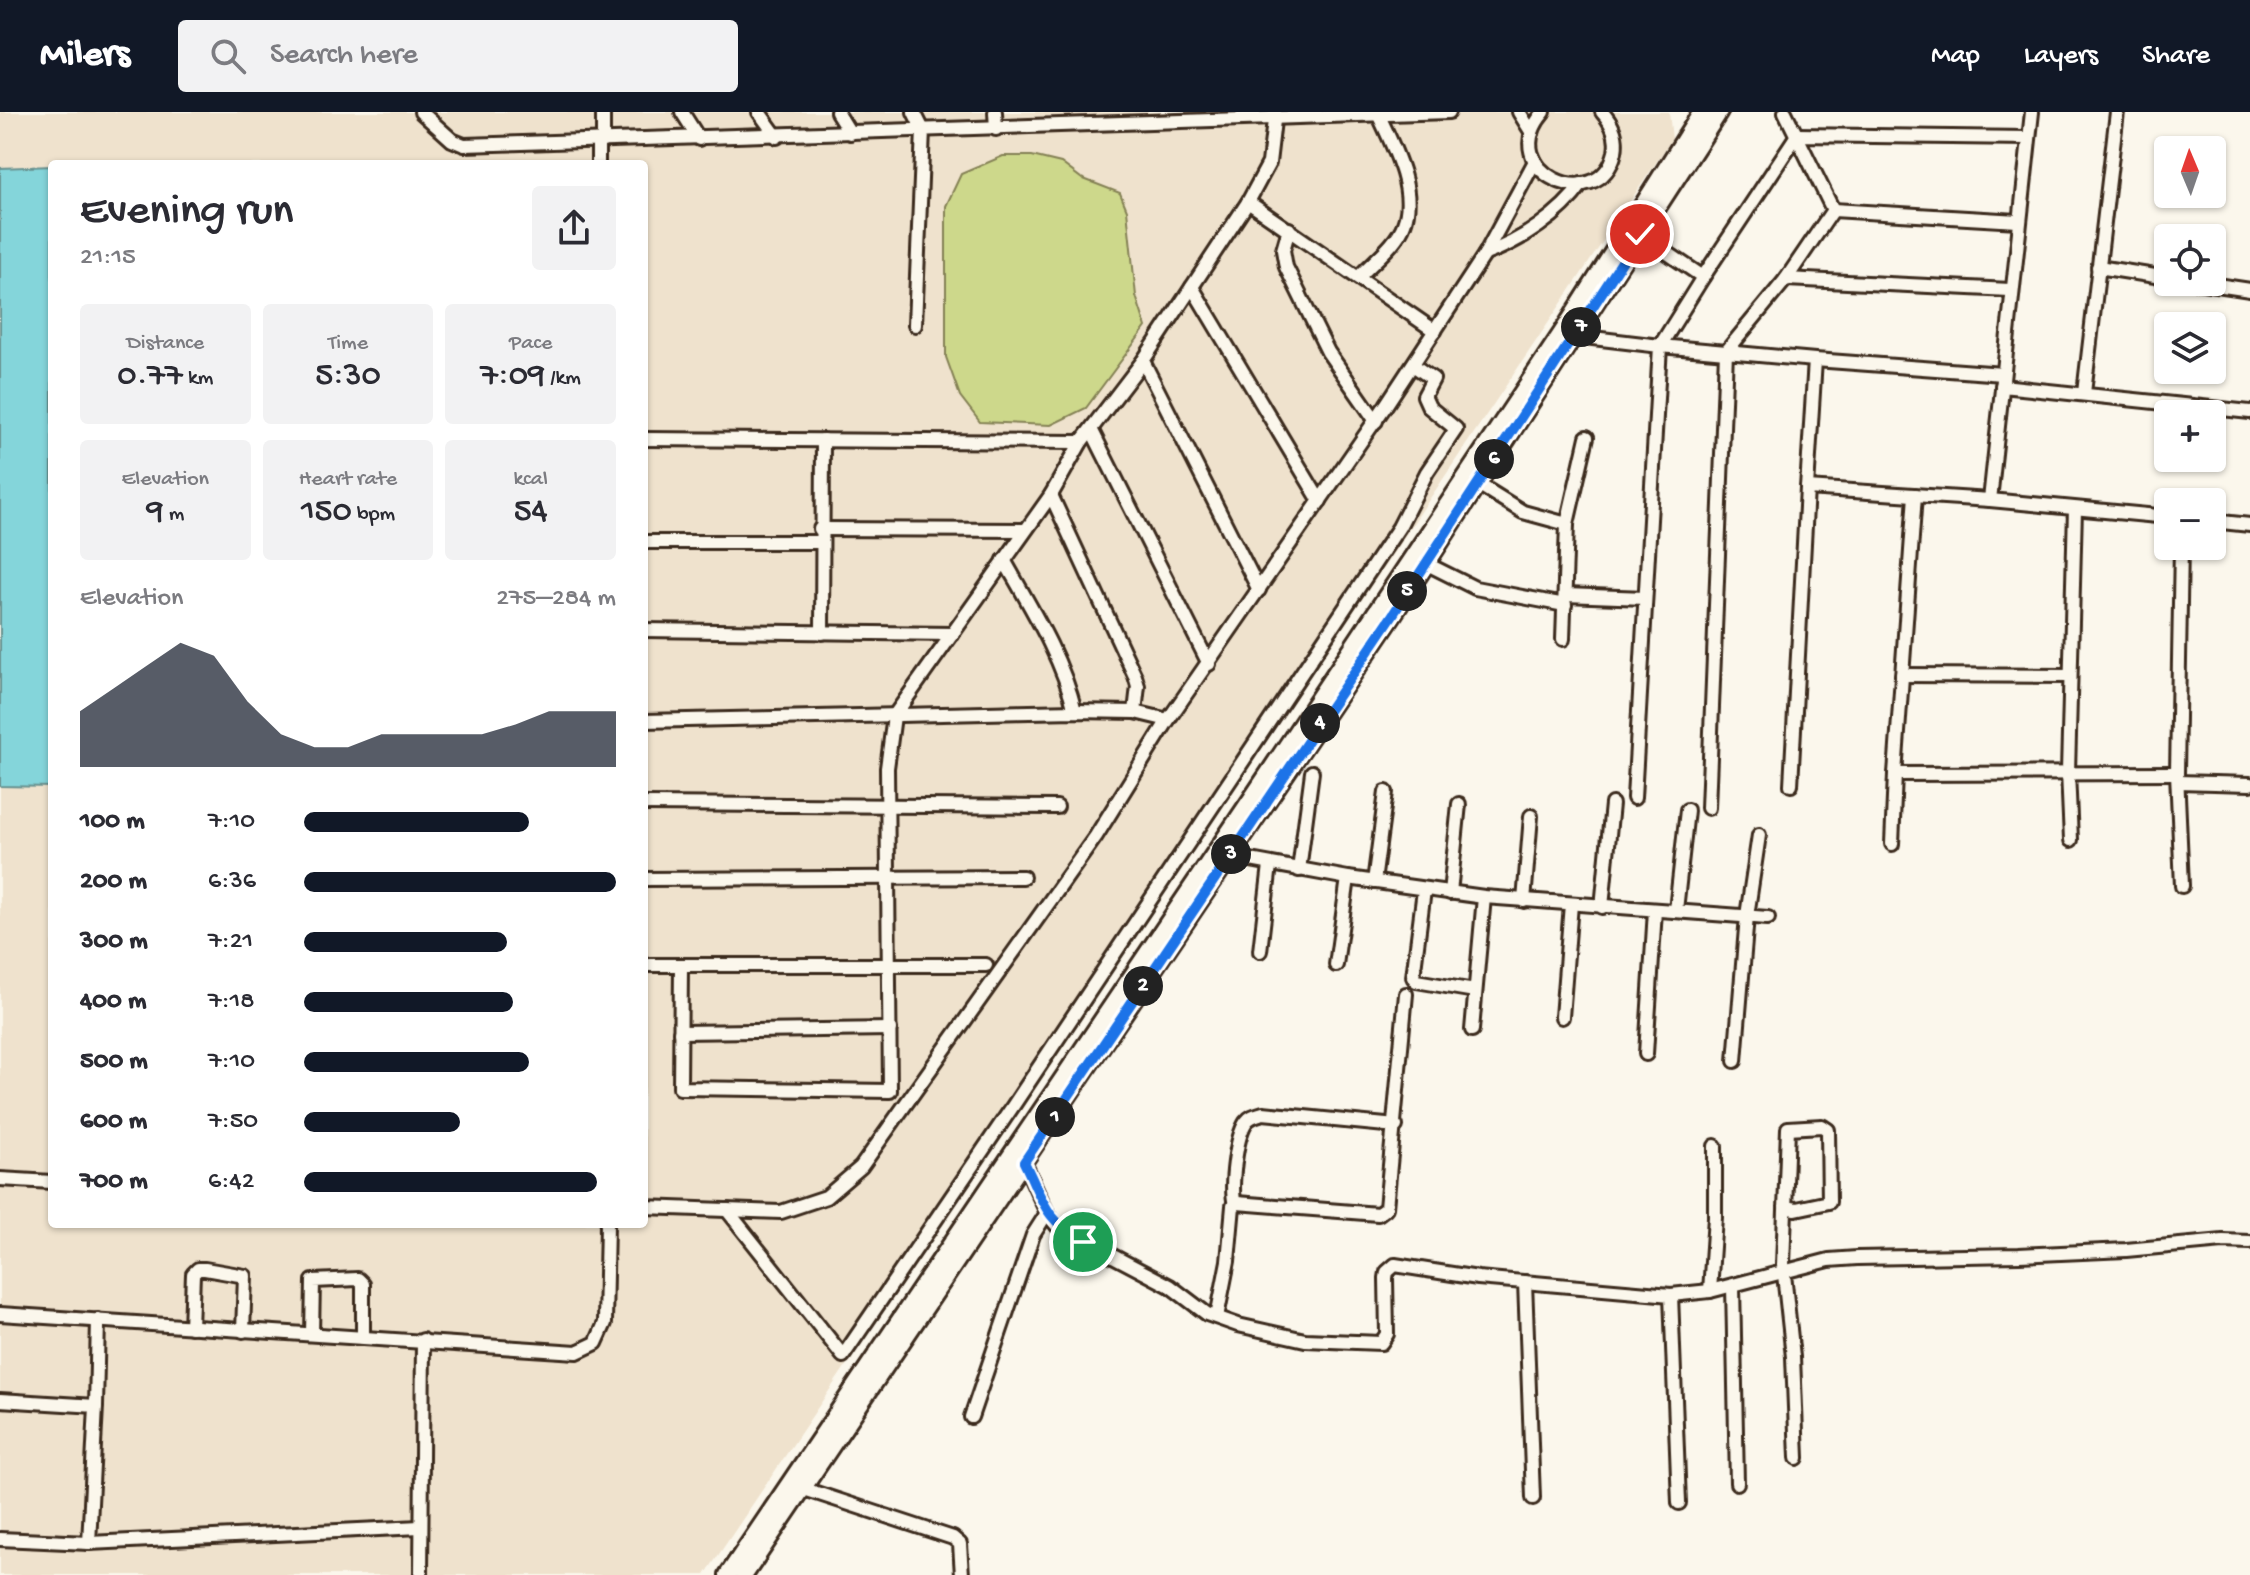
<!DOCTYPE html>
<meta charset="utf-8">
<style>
body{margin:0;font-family:"Gochi Hand",sans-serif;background:#f2f2f3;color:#2b2b33;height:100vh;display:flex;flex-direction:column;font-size:30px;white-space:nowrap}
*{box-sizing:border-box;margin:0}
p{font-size:26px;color:#7c7c81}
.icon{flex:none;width:44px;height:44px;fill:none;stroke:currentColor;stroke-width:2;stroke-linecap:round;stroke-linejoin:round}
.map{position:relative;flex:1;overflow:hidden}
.sheet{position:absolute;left:48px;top:48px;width:600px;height:1068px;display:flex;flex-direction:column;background:#fff;border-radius:8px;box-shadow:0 2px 6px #0004}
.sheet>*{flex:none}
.needle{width:52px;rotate:358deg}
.fabs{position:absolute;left:2154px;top:24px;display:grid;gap:16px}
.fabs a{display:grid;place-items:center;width:72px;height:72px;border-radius:8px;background:#fff;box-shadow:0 2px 6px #0004;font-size:40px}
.pin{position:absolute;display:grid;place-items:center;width:68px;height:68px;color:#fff;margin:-34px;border:4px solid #fff;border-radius:50%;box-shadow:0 2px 8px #0007}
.km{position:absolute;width:40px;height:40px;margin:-20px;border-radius:50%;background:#222;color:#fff;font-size:22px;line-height:40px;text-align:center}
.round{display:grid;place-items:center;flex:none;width:84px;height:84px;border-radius:8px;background:#f2f2f3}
.head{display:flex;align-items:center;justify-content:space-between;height:136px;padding:0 32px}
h1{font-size:44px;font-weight:600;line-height:60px}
.metrics{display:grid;grid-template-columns:repeat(3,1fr);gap:12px;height:136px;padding:8px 32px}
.metrics div{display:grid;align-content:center;border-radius:8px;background:#f2f2f3;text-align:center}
.metrics b{font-size:34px;font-weight:600}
.metrics small{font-size:22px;font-weight:400}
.metrics p{font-size:22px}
.chart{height:224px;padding:16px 32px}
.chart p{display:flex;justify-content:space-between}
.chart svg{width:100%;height:144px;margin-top:8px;fill:#111827;opacity:.7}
ul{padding:0 32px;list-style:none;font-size:26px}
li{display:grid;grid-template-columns:128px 96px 1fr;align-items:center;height:60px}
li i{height:20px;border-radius:10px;background:#111827}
header{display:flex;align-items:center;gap:48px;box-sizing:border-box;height:112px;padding:0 40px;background:#111827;color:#fff}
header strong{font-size:38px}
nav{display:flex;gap:44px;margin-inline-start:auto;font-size:28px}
.search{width:560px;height:72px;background:#f2f2f3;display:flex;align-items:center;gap:20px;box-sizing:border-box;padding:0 28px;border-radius:8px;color:#7c7c81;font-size:30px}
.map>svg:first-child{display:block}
.built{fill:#efe2cd;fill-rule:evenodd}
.green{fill:#cdd88b;stroke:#848154;stroke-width:2}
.water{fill:#84d5da;stroke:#67918f;stroke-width:2}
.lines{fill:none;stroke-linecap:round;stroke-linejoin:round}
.minor-casing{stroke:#3b2a1e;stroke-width:18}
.tertiary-casing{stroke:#3b2a1e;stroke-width:22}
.minor{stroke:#fbf7ec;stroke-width:12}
.tertiary{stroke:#fbf7ec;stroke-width:16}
.route-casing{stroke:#fff;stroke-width:16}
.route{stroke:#1a73e8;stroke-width:10}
</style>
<header>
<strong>Milers</strong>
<div class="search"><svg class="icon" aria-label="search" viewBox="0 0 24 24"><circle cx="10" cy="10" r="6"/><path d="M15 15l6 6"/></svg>Search here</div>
<nav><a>Map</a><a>Layers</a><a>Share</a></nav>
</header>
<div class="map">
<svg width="2250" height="1463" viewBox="0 0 2250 1463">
<rect width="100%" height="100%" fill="#fbf7ec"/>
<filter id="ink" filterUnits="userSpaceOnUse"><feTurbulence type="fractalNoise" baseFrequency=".0125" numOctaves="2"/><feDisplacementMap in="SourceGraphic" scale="16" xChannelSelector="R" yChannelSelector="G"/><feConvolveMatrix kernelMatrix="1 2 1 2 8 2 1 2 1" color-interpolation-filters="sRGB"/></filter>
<g filter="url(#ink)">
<path class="built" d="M0 0H1669L1672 27 705 1463H0ZM52 52H644V1112H52Z"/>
<polygon class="green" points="1003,44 1032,44 1061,51 1081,66 1120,81 1127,98 1136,184 1146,215 1086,296 1051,313 980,310 960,284 946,245 946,94 961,62"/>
<polygon class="water" points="52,54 52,675 0,674 0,56"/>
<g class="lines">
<defs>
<g id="minor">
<polyline points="421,0 452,28 464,33 1449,0"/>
<polyline points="682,0 699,27"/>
<polyline points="759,0 777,25"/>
<polyline points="837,0 850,21"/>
<polyline points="914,0 923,18 915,213"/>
<polyline points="995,0 996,17"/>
<polyline points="1519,0 1532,21"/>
<path d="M1544 0C1493 59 1599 107 1615 40 1618 25 1612 11 1602 0"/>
<polyline points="603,29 603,0"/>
<polyline points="598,52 598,30"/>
<polyline points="1248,90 1435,219"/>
<polyline points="1833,98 2018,109"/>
<polyline points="1289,117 1283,138 1286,155 1328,240 1376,309"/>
<polyline points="1635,119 1703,165 1797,23 2028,26"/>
<path d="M1485 142C1520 130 1561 102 1582 72"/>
<polyline points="2098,155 2168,166"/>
<path d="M1359 165C1372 150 1397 132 1404 112 1417 79 1393 34 1379 4"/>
<polyline points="1703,165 1660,234 1726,240 1786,167 1833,98 1785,0"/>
<polyline points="1786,167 2010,178"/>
<polyline points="2197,170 2250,178"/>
<polyline points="1192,175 1320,389"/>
<polyline points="1576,224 1660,234 1634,686"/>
<polyline points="1815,248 2003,262"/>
<polyline points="1143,249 1259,478"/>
<polyline points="2002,274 2250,300"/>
<polyline points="2084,281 2117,0"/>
<polyline points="1092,319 1209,552"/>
<polyline points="644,327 1081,330"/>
<polyline points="1478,372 1523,400 1567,412"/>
<polyline points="1051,383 1135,564 1138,574 1135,600"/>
<polyline points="1990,388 2168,405"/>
<polyline points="2212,409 2250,413"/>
<polyline points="820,417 1024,418"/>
<polyline points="644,430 821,430"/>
<polyline points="2181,434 2177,661 2182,774"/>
<path d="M1004 448C1031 496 1062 545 1075 599"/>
<polyline points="1419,448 1475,476 1565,493"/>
<polyline points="1565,483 1645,486"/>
<polyline points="644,518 953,522"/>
<polyline points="822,521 823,328"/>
<polyline points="1563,527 1567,412 1587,325"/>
<polyline points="1902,563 2070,564"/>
<polyline points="644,609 1075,599 1135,600 1168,608"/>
<polyline points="1895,662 1915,383"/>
<polyline points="2178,670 2250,672"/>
<polyline points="1791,673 1807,376 1990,388 2032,0"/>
<polyline points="644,692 1057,695"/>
<polyline points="1708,696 1726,240 1815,248 1807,376"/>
<polyline points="2071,728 2068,660 2075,397"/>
<polyline points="1892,732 1895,662 2177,661"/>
<polyline points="1223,743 1348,766 1484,785 1768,806"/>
<polyline points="1299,758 1312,660"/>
<polyline points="644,767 1023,765"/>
<polyline points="1374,770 1386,680"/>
<polyline points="1424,778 1413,865 1416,869 1475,879"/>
<polyline points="1450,781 1459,692"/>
<polyline points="1524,789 1531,704"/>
<polyline points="1602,795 1612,692"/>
<polyline points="1676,798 1687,698"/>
<polyline points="1260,839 1270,753"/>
<polyline points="644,853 986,853"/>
<polyline points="681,853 680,976 890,979 887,656 894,604 1051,383 1081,330 1143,249 1248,90 1269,51 1275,0"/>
<polyline points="1336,853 1348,766"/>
<polyline points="1562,905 1571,792"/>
<polyline points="1472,918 1484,785"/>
<polyline points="680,920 890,917"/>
<polyline points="1646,942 1655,798"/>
<polyline points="1735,949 1747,804 1759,723"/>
<polyline points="1018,1046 1024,1050 1047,1101 1058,1115 1170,1174 1207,1202 1238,1213 1305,1228 1381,1231 1387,1222 1386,1166 1387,1160 1395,1153 1478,1166 1671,1183 1710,1179 1829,1148 1857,1146 2019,1143 2126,1138 2223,1129 2250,1130"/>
<polyline points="0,1067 52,1070"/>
<path d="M1235 1093C1230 1075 1236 1025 1246 1010 1250 1004 1257 1003 1263 1001L1396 1014"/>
<polyline points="644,1095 781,1100 826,1085 861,1055 1096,724 1168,608 1386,293 1485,142 1535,49"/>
<polyline points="1785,1095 1796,1097 1829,1090 1828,1018 1822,1014 1788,1016 1783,1153 1793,1245 1797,1346"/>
<polyline points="727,1098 843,1244 1013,994 1399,415 1427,360 1456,317 1429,295 1424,284 1433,267 1413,253"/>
<polyline points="1525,1170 1533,1386"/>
<polyline points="1733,1174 1737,1371"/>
<polyline points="1710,1179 1715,1105 1715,1034"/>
<polyline points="1671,1183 1679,1391"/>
<polyline points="0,1202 577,1240 596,1231 605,1211 607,1112"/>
<polyline points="1217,1205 1228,1149 1233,1094 1237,1091 1378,1102 1386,1096 1406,882"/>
<polyline points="191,1215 193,1162 198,1157 205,1157 245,1164 243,1219"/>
<polyline points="312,1222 313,1169 358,1167 363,1172 363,1225"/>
<polyline points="0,1288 96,1294 98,1208"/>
<polyline points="971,1305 1033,1123 1047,1101"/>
<polyline points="798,1375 953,1426 960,1432 962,1463"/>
<polyline points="0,1427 89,1431 420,1415"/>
<polyline points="89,1431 96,1294"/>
<polyline points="421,1463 423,1228"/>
</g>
<g id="tertiary">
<polyline points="728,1463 1251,688 1564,218 1702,0"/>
<polyline points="744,1463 1392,504 1719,0"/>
</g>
</defs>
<use href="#minor" class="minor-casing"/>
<use href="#tertiary" class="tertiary-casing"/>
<use href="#minor" class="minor"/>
<use href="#tertiary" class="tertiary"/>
</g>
</g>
<g class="lines" filter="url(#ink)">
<defs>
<path id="route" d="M1083 1130C1043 1105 1044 1090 1024 1050L1392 504 1640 122"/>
</defs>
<use href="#route" class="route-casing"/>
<use href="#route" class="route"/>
</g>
</svg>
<div class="fabs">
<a><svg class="needle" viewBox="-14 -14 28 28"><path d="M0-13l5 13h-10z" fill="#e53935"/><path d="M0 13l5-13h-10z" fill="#7c7c81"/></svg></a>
<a><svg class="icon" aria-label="locate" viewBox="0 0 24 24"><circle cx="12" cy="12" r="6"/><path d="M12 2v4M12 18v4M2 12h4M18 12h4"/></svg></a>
<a><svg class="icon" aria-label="layers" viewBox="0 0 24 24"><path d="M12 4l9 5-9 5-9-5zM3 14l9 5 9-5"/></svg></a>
<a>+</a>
<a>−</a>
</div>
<div class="pin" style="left:1083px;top:1130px;background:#1e9e55"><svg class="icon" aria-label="arrive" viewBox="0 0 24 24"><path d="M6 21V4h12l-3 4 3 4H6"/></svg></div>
<div class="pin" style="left:1640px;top:122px;background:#d93025"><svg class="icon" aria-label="check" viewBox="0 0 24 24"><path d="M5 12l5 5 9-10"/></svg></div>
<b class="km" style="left:1055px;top:1005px">1</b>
<b class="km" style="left:1143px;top:874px">2</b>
<b class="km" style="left:1231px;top:742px">3</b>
<b class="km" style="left:1320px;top:611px">4</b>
<b class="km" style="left:1407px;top:479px">5</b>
<b class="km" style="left:1494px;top:347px">6</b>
<b class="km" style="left:1581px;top:215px">7</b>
<section class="sheet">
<div class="head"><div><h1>Evening run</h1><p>21:15</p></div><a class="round"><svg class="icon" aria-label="share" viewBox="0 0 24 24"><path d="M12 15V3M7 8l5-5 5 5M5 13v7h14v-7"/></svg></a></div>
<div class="metrics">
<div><p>Distance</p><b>0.77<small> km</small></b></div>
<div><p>Time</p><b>5:30</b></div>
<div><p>Pace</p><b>7:09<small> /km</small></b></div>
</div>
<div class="metrics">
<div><p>Elevation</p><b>9<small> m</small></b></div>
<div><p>Heart rate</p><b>150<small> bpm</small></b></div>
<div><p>kcal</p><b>54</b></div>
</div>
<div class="chart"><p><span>Elevation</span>275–284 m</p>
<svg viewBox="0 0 160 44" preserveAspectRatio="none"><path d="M0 44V27L10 20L20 13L30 6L40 10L50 24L60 34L70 38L80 38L90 34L100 34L110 34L120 34L130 31L140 27L150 27L160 27V44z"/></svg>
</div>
<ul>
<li><b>100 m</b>7:10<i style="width:72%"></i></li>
<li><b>200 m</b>6:36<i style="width:100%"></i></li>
<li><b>300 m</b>7:21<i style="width:65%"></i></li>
<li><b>400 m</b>7:18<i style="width:67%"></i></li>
<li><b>500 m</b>7:10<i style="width:72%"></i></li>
<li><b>600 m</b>7:50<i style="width:50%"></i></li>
<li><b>700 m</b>6:42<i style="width:94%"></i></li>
</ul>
</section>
</div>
